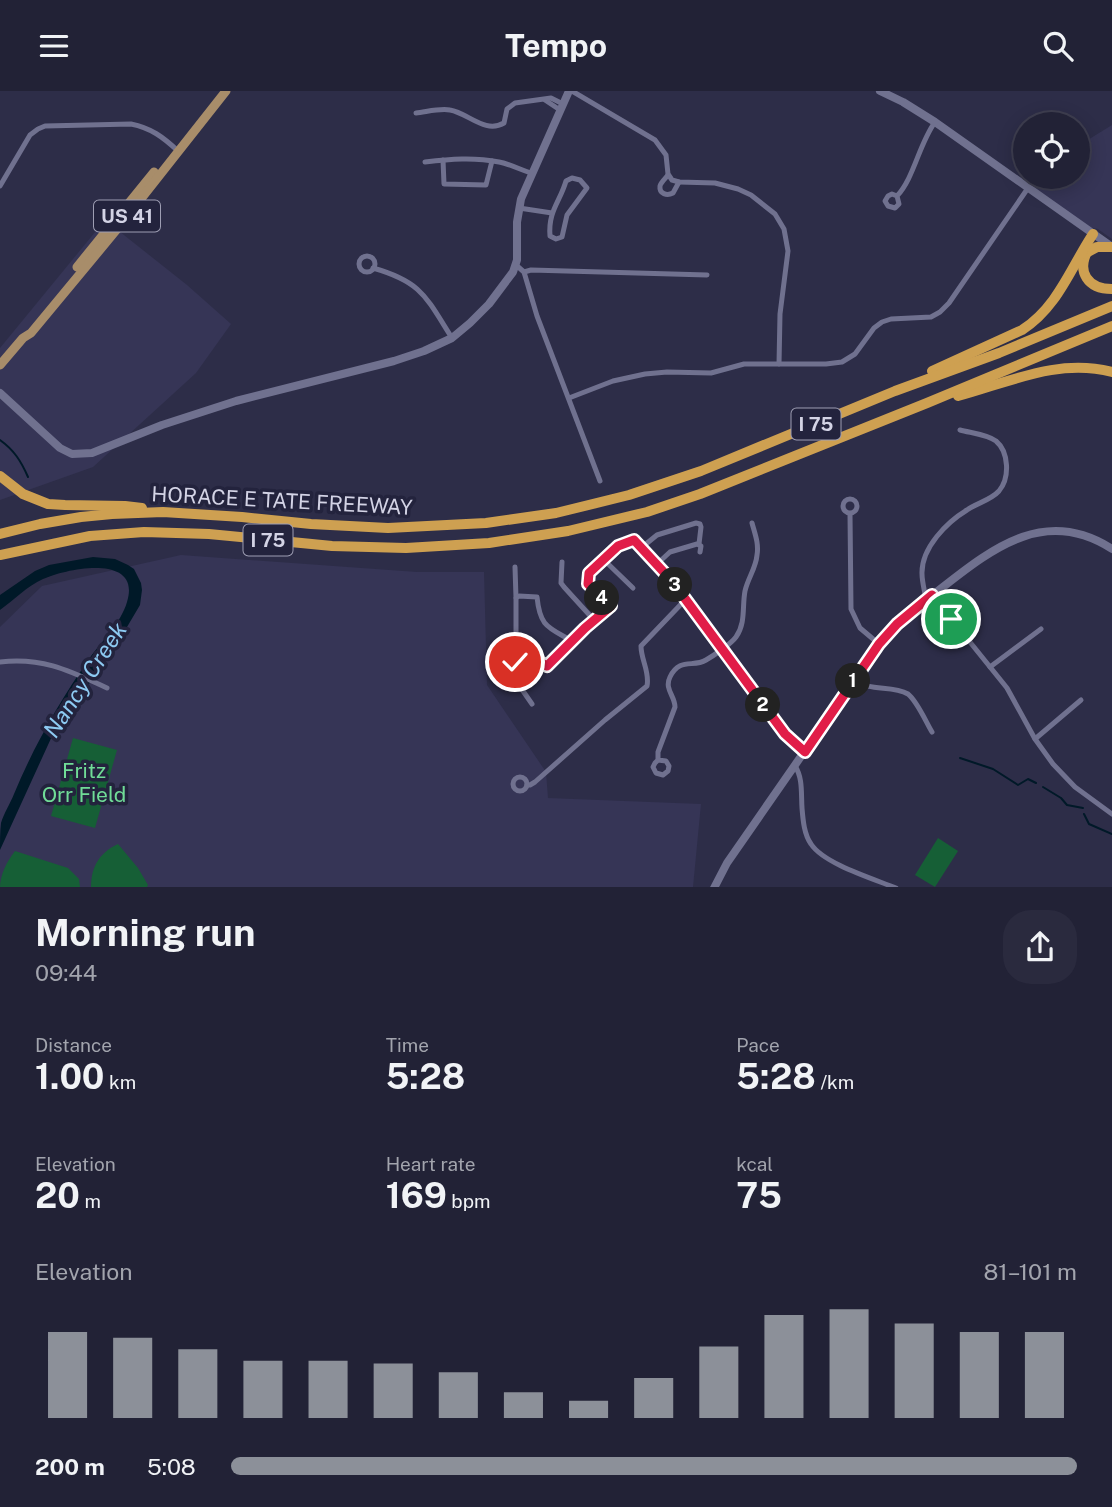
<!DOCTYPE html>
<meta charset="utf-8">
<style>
body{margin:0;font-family:"Public Sans",sans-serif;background:#2a2a3e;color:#f1f3f6;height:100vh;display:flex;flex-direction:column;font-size:26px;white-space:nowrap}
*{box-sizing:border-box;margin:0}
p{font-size:23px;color:#a2a4ad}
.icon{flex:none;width:38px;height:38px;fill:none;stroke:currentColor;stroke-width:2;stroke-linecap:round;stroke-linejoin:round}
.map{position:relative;height:796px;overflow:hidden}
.drawer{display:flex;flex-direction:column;background:#222236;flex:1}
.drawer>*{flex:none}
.controls{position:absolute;left:1013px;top:21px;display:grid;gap:14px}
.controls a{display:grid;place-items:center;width:77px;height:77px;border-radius:50%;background:#222236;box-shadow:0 4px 18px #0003,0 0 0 2px #3f3f51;font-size:35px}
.pin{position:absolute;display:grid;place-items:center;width:60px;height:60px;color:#fff;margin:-30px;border:4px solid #fff;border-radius:50%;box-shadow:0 2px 7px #0007}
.km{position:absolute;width:35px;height:35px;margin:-18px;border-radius:50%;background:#222;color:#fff;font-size:19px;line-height:35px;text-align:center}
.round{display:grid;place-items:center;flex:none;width:74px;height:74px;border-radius:28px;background:#2a2a3e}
.headline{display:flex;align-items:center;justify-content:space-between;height:119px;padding:0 35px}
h1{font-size:38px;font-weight:700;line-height:52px}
.figures{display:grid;grid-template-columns:repeat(3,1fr);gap:10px;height:119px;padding:7px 35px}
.figures div{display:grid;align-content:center}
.figures b{font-size:35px;font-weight:700}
.figures small{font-size:19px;font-weight:400}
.figures p{font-size:19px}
.chart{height:196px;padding:14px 35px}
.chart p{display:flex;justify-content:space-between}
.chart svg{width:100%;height:126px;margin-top:7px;stroke:#8c9099;stroke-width:6}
ul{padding:0 35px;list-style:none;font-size:23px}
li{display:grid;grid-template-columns:112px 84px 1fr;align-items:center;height:52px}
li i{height:18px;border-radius:9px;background:#8c9099}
header{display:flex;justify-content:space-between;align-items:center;height:91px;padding:0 35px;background:#222236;font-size:32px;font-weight:700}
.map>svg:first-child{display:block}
.built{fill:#363556}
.green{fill:#165f36}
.water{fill:#001928}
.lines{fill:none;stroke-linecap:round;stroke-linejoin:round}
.stream{stroke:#001928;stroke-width:2}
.street{stroke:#70718f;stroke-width:5}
.secondary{stroke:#70718f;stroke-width:8}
.primary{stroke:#a88d6a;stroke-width:9}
.highway{stroke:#cea051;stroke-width:10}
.route-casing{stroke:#fff;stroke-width:14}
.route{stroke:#e11d48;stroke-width:9}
.labels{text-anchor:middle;stroke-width:7;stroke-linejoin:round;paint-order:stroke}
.shield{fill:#23233d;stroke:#9e9eb3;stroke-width:2}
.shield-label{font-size:19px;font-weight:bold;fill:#d3d3e5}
.street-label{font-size:21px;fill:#d3d3e5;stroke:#23233d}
.park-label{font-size:21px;fill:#70dc97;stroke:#23233d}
.water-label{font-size:23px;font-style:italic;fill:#8dcaf2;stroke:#23233d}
</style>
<header><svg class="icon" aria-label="menu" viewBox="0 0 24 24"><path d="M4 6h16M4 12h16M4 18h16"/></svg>Tempo<svg class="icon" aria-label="search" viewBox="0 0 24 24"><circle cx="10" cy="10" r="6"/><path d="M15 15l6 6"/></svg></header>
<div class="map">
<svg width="1112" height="797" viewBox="0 0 1112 797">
<rect width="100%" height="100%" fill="#2d2d48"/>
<g class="built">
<polygon points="1112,34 1112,148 1098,138 1077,134 1018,92 1028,86 1078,86 1078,55"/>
<polygon points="105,129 187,194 231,233 196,282 93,376 0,409 0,257"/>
<polygon points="181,464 417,481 484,481 487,594 546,681 548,707 701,713 693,796 0,797 0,536 42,495"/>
</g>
<g class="green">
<polygon points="73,647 117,659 95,737 51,725"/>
<polygon points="938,747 958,760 935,796 915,784"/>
<path d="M118 753 138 777 148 794 147 796H91C91 776 99 762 118 753Z"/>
<path d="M15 760 68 777 79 788 80 796H0C0 784 7 770 15 760Z"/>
</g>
<path class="water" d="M93 466 115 468 128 474 134 478 141 492 142 499 140 514 114 558 53 643 0 759C0 750 0 740 1 732 4 722 10 713 14 703 34 655 59 611 89 568 101 551 121 532 127 511 142 462 67 477 43 488 27 495 14 509 0 519V504L35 480 49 474Z"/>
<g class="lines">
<g class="stream">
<path d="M0 349C14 359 21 370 28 386"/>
<polyline points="960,667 993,678 1018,694 1028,688 1036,692"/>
<polyline points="1043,696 1061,707 1067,714 1083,717"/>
<polyline points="1084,723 1089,733 1112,743"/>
</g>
<g class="street">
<polyline points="572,0 655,49 666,64 668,83 672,89 679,91 715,92 738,98 751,104 775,123 784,138 788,160 780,223 779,273"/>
<polyline points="545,9 560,19"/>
<path d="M416 22C426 21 440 17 450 19 468 22 485 43 504 32L507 18 515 12 551 7 563 13"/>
<polyline points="443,69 444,93 486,94 492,70"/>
<path d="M425 71C450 68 474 66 499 71 510 73 521 79 531 82"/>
<path d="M668 84C666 87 661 91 660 95 659 103 667 105 673 102L679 91"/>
<path d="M572 87 580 89 587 97 567 124 562 146 556 148 550 145C548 120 560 111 566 90Z"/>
<path d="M0 95 30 44 38 38 45 35 131 33C151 37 163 46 178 60"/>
<path d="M897 105 892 103 888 105 885 110 888 115 895 117 899 113 897 105C914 87 919 53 935 31"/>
<polyline points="519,117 552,122"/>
<circle cx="367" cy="173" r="8"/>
<polyline points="516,174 524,181 537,225 600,390"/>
<path d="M373 177C422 191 426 206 452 247"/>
<polyline points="524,181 531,179 707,184"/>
<polyline points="569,307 613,290 645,283 667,281 711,282 744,273 826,273 842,271 855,263 874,237 882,231 891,228 931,226 940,221 949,212 1028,97"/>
<circle cx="850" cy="415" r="7"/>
<polyline points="850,423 851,518 860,537 879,553"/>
<polyline points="641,457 657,444 696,432 700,433 701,436 699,453"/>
<polyline points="603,468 633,497"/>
<polyline points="562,471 561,492 564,496 594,529"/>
<polyline points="657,473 670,461 697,453 701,455 700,461"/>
<polyline points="515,476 516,507"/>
<polyline points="932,504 1007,597 1035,648 1053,673 1075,696 1112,723"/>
<path d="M926 509C925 501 922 491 922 483 921 457 947 431 967 419 977 412 991 409 999 400 1010 387 1009 361 996 350 986 343 971 342 960 339"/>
<path d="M516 560V507L519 505 537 506C540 536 548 536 572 550"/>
<path d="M0 571C43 566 70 580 107 597"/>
<polyline points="990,576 1041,538"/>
<path d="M855 588C869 602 891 593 908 603 917 610 926 631 932 641"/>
<polyline points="532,613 514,587 516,560 519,560 546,575 585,537 611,515 588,493 589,482 618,455 633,449 672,490 785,643 805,661"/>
<polyline points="1035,648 1081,609"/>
<path d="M658 669 666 670 669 675 668 680 663 684 656 682 653 676 655 672 658 669V661L675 616C675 605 664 598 670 586 680 566 693 577 706 569 713 565 731 553 736 546 746 532 742 515 745 500 748 487 756 477 757 464 759 453 755 443 752 432"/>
<path d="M795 675C803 687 801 703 802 717 803 729 804 743 811 753 824 773 874 788 896 797"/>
<circle cx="520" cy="693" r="7"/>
<path d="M527 694H530L535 691 605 629 647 595C650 581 641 569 641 555L686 508"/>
</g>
<g class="secondary">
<polyline points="880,0 903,11 935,31 1112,156"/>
<polyline points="0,302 60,357 72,363 92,362 162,334 236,310 394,270 424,260 452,247 470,232 489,213 513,181 517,169 517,131 521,108 569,0"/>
<path d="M714 797 727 772 879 553C897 531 920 514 943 496 995 455 1047 416 1112 458"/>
</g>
<g class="primary">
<polyline points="77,176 154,81"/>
<polyline points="0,274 23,247 31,242 118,137 226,0"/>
</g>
<g class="highway">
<path d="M1088 159C1076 181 1088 198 1112 198"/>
<polyline points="1086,162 1097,156 1112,156"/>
<path d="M932 280 1022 239C1058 216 1071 176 1093 143"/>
<path d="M958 305C1010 291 1058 267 1112 281"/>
<polyline points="0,385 23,403 48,413 65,414 125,415 142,417"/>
<polyline points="0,443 40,433 81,426 112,423 163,421 242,426 311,433 388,437 486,432 556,422 629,404 701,380 895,300 999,262 1112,215"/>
<polyline points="0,464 90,445 144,441 209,443 332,455 406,457 489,452 568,440 647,421 700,403 927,312 1112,235"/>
</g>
</g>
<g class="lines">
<defs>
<polyline id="route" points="515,571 516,560 519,560 547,575 585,537 611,515 588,493 589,482 618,455 634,449 672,490 785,643 805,661 879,553 897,533 932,504 951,528"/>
</defs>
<use href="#route" class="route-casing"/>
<use href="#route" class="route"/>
</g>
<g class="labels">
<g class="shield">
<rect x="94" y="109.5" width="66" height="31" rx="5"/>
<rect x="791.5" y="317.5" width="49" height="31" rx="5"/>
<rect x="243.5" y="433.5" width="49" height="31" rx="5"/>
</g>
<g class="shield-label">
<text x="127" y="132">US 41</text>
<text x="816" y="340">I 75</text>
<text x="268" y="456">I 75</text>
</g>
<g class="street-label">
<text transform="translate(282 410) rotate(3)" y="7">HORACE E TATE FREEWAY</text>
</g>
<g class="park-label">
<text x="84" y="687">Fritz<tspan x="84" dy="24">Orr Field</tspan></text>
</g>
<g class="water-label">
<text transform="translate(85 589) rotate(-57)" y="8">Nancy Creek</text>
</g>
</g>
</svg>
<div class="controls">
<a><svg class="icon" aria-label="locate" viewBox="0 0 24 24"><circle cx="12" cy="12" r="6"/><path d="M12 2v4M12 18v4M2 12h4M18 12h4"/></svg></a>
</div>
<div class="pin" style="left:951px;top:528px;background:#1e9e55"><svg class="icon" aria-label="arrive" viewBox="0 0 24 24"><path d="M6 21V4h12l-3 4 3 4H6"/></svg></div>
<div class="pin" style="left:515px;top:571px;background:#d93025"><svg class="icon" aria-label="check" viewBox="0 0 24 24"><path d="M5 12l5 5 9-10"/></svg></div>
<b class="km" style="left:853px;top:590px">1</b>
<b class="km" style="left:763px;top:614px">2</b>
<b class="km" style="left:675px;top:494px">3</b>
<b class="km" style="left:602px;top:507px">4</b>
</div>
<section class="drawer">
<div class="headline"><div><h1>Morning run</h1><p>09:44</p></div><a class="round"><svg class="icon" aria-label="share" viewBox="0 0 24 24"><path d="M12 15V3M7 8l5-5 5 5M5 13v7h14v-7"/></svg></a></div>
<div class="figures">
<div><p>Distance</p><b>1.00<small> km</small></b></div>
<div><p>Time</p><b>5:28</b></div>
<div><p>Pace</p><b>5:28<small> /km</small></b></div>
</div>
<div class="figures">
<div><p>Elevation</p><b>20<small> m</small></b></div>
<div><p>Heart rate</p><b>169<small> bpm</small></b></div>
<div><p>kcal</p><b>75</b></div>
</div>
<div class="chart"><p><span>Elevation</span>81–101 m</p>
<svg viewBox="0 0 160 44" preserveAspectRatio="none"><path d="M5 44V14M15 44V16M25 44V20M35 44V24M45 44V24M55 44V25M65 44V28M75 44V35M85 44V38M95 44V30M105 44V19M115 44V8M125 44V6M135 44V11M145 44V14M155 44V14"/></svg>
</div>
<ul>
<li><b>200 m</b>5:08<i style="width:100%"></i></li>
</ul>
</section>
